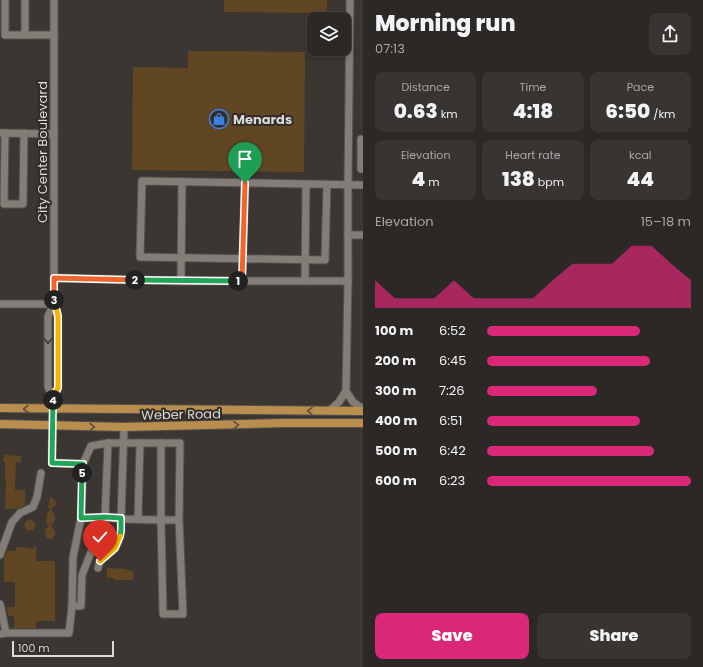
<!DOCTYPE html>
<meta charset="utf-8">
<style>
body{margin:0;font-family:Poppins,sans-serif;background:#383432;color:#f1f3f6;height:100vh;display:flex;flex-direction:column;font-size:15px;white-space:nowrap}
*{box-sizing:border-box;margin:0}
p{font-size:13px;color:#a6a6a7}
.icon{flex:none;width:22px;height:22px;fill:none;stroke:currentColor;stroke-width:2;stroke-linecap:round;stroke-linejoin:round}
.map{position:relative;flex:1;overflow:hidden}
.details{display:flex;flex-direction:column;background:#2c2825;width:340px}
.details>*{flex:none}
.controls{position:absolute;left:307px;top:12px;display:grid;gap:8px}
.controls a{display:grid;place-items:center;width:44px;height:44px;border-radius:8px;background:#2c2825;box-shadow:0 2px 6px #0003,0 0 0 1px #484442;font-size:20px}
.scale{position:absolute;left:12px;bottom:10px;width:102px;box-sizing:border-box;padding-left:4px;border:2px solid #dcdad6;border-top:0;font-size:11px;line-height:14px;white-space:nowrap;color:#dcdad6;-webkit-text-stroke:3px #312c27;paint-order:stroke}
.pin{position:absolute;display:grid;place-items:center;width:34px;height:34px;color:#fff;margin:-41px -17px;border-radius:50% 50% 50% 0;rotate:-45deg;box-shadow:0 0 4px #0007}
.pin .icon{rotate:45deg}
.km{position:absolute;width:20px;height:20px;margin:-10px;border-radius:50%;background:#222;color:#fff;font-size:11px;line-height:20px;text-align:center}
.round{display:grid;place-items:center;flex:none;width:42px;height:42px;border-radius:8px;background:#383432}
.head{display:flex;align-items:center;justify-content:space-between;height:68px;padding:0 12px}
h1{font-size:22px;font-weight:800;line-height:30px}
.stats{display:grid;grid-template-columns:repeat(3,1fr);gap:6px;height:68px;padding:4px 12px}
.stats div{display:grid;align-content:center;border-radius:8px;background:#383432;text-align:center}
.stats b{font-size:20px;font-weight:800}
.stats small{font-size:11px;font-weight:400}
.stats p{font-size:11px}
.chart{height:112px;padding:8px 12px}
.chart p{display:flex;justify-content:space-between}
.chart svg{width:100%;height:72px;margin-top:4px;fill:#db2777;opacity:.7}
.button{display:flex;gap:8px;margin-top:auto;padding:8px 12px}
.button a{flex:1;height:46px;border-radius:8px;background:#db2777;color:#fff;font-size:16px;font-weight:800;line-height:46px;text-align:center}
.button a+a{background:#383432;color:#f1f3f6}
ul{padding:0 12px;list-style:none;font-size:13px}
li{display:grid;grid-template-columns:64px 48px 1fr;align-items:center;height:30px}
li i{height:10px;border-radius:5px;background:#db2777}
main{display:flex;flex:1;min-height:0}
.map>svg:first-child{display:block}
.building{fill:#614623}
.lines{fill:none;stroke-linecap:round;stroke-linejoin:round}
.minor-casing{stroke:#56534e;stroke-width:9}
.major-casing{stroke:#56534e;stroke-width:10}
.minor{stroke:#827d77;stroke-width:7}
.major{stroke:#ba8e4e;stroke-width:8}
.oneway{stroke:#413c37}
.oneway2{stroke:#614e35}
.split-1-casing{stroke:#fff;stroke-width:8}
.split-2-casing{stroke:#fff;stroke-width:8}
.split-3-casing{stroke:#fff;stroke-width:8}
.split-4-casing{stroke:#fff;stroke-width:8}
.split-5-casing{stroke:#fff;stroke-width:8}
.split-6-casing{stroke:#fff;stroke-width:8}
.split-7-casing{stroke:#fff;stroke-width:8}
.split-1{stroke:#f0652b;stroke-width:5}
.split-2{stroke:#22a559;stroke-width:5}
.split-3{stroke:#f0652b;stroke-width:5}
.split-4{stroke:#f5b400;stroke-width:5}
.split-5{stroke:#22a559;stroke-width:5}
.split-6{stroke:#22a559;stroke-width:5}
.split-7{stroke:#f5b400;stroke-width:5}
.labels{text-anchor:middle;stroke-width:4;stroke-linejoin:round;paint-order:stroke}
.poi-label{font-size:13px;font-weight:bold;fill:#dcdad6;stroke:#312c27;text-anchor:start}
.street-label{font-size:13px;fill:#dcdad6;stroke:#312c27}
</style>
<main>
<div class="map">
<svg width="363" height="667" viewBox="0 0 363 667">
<rect width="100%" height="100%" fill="#3b3631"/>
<g class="building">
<polygon points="224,0 327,0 327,13 224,12"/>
<polygon points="188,51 305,52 304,172 132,170 133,67 188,68"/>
<polygon points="4,455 21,456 21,462 16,462 15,490 25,490 25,505 17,509 5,509 6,480 5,480 5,462 3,462"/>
<polygon points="50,497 54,499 56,503 55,506 51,509 56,518 54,522 51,525 55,531 55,535 53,538 49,539 46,538 45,530 49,526 46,522 47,513 51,509 48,509"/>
<circle cx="30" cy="525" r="5.5"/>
<polygon points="36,544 36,561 55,561 55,621 36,621 36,628 14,628 14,616 8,616 7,607 15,607 15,582 4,582 4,558 7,551 16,551 16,547 32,548 31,552"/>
<polygon points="107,568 126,569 126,570 133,571 133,580 114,580 114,578 107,578"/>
</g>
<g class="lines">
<defs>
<g id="minor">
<polyline points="5,0 5,35 25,35 25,0"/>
<polyline points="25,35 54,35"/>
<polyline points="0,133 54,134"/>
<polyline points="5,133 4,204 23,204 24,133"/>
<polyline points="361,139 361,169 363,169"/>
<polyline points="327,185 325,260 140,257 142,181 363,185"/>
<polyline points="348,235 363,235"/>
<polyline points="54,278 181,281 348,281"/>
<polyline points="181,281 182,182"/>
<polyline points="242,281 245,183"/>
<polyline points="305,281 306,185"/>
<polyline points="0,304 54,304"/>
<polyline points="54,304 48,316 48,387 53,397 52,463 83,464"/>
<polyline points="346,391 353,402 363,409"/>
<polyline points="53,397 58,388 58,316 54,304 54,0"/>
<polyline points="329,411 339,402 346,391 348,281 348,185 350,0"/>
<polyline points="124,427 121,519 161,520 161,443"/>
<polyline points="140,443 180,443 179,520 161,520 163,614 183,614 179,520"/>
<polyline points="81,518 73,557 72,606 81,606 82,575 105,517 108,443"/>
<polyline points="0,555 12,522 20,513 33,507 37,497 41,473"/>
<path d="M98 568C100 557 107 557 114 549 121 540 121 529 121 519L105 517 81 518 83 464 91 446 108 443H140L138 519"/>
<polyline points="0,604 6,633 0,634"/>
<polyline points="6,633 69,633 72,606"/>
</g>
<g id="major">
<polyline points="0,408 363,411"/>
<polyline points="0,424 124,427 282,423 363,423"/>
</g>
</defs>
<use href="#minor" class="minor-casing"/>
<use href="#major" class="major-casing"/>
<use href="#minor" class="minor"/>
<use href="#major" class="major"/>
</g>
<defs><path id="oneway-chevron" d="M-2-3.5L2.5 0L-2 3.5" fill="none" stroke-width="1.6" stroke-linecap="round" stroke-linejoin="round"/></defs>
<use class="oneway" href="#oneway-chevron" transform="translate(48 341) rotate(90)"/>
<g class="oneway2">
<use href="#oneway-chevron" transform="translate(26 409) rotate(-180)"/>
<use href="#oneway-chevron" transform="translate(310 411) rotate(-179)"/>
<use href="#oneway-chevron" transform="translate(236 425) rotate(-1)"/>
<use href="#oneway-chevron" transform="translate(92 427) rotate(1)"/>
</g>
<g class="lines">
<defs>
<polyline id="split-1" points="238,281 242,281 245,183"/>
<polyline id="split-2" points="135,280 238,281"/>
<polyline id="split-3" points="54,300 54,278 135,280"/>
<polyline id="split-4" points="53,400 53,397 58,388 58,316 54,300"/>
<polyline id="split-5" points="53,400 52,463 83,464 82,473"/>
<polyline id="split-6" points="82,473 81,518 105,517 121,518 121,531 120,536"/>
<polyline id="split-7" points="100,561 115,548 120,536"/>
</defs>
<use href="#split-1" class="split-1-casing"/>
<use href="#split-2" class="split-2-casing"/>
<use href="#split-3" class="split-3-casing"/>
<use href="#split-4" class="split-4-casing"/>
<use href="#split-5" class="split-5-casing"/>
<use href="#split-6" class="split-6-casing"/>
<use href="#split-7" class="split-7-casing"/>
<use href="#split-1" class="split-1"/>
<use href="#split-2" class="split-2"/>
<use href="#split-3" class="split-3"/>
<use href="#split-4" class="split-4"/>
<use href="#split-5" class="split-5"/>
<use href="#split-6" class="split-6"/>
<use href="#split-7" class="split-7"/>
</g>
<defs>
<symbol id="shop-ring" viewBox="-11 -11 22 22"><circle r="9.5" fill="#312c27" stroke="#3f7fe0" stroke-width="1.5"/><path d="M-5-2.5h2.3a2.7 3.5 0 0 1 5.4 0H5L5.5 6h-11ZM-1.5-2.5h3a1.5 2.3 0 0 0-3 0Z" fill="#3f7fe0"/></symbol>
</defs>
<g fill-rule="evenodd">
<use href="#shop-ring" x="208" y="108" width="22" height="22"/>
</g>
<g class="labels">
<g class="poi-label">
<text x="233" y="124">Menards</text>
</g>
<g class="street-label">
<text transform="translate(42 152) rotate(-90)" y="5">City Center Boulevard</text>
<text transform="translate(181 414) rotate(-1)" y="5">Weber Road</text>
</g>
</g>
</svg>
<div class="controls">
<a><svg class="icon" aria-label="layers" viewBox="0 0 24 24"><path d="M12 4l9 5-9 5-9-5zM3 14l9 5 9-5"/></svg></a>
</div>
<div class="scale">100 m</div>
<div class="pin" style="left:245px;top:183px;background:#1e9e55"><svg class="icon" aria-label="arrive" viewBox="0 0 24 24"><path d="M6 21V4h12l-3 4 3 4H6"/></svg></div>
<div class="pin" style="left:100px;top:561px;background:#d93025"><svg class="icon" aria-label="check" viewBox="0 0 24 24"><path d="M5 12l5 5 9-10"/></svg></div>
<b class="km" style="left:238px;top:281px">1</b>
<b class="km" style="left:135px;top:280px">2</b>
<b class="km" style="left:54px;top:300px">3</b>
<b class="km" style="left:53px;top:400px">4</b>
<b class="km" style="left:82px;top:473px">5</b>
</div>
<section class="details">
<div class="head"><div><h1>Morning run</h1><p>07:13</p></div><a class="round"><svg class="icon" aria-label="share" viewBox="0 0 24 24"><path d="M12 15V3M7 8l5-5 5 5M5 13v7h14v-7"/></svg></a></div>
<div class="stats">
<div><p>Distance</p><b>0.63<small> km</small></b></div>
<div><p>Time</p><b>4:18</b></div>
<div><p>Pace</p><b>6:50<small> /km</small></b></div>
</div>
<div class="stats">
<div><p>Elevation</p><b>4<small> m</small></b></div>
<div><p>Heart rate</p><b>138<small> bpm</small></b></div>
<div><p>kcal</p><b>44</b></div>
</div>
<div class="chart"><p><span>Elevation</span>15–18 m</p>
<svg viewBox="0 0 160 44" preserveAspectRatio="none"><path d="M0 44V27L10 38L20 38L30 38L40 27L50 38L60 38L70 38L80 38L90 27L100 17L110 17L120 17L130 6L140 6L150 17L160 27V44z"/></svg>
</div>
<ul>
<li><b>100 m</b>6:52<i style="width:75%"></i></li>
<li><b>200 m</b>6:45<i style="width:80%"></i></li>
<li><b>300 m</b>7:26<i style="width:54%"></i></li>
<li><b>400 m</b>6:51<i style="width:75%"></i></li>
<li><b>500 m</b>6:42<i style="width:82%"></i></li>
<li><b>600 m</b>6:23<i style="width:100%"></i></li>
</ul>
<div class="button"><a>Save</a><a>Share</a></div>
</section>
</main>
